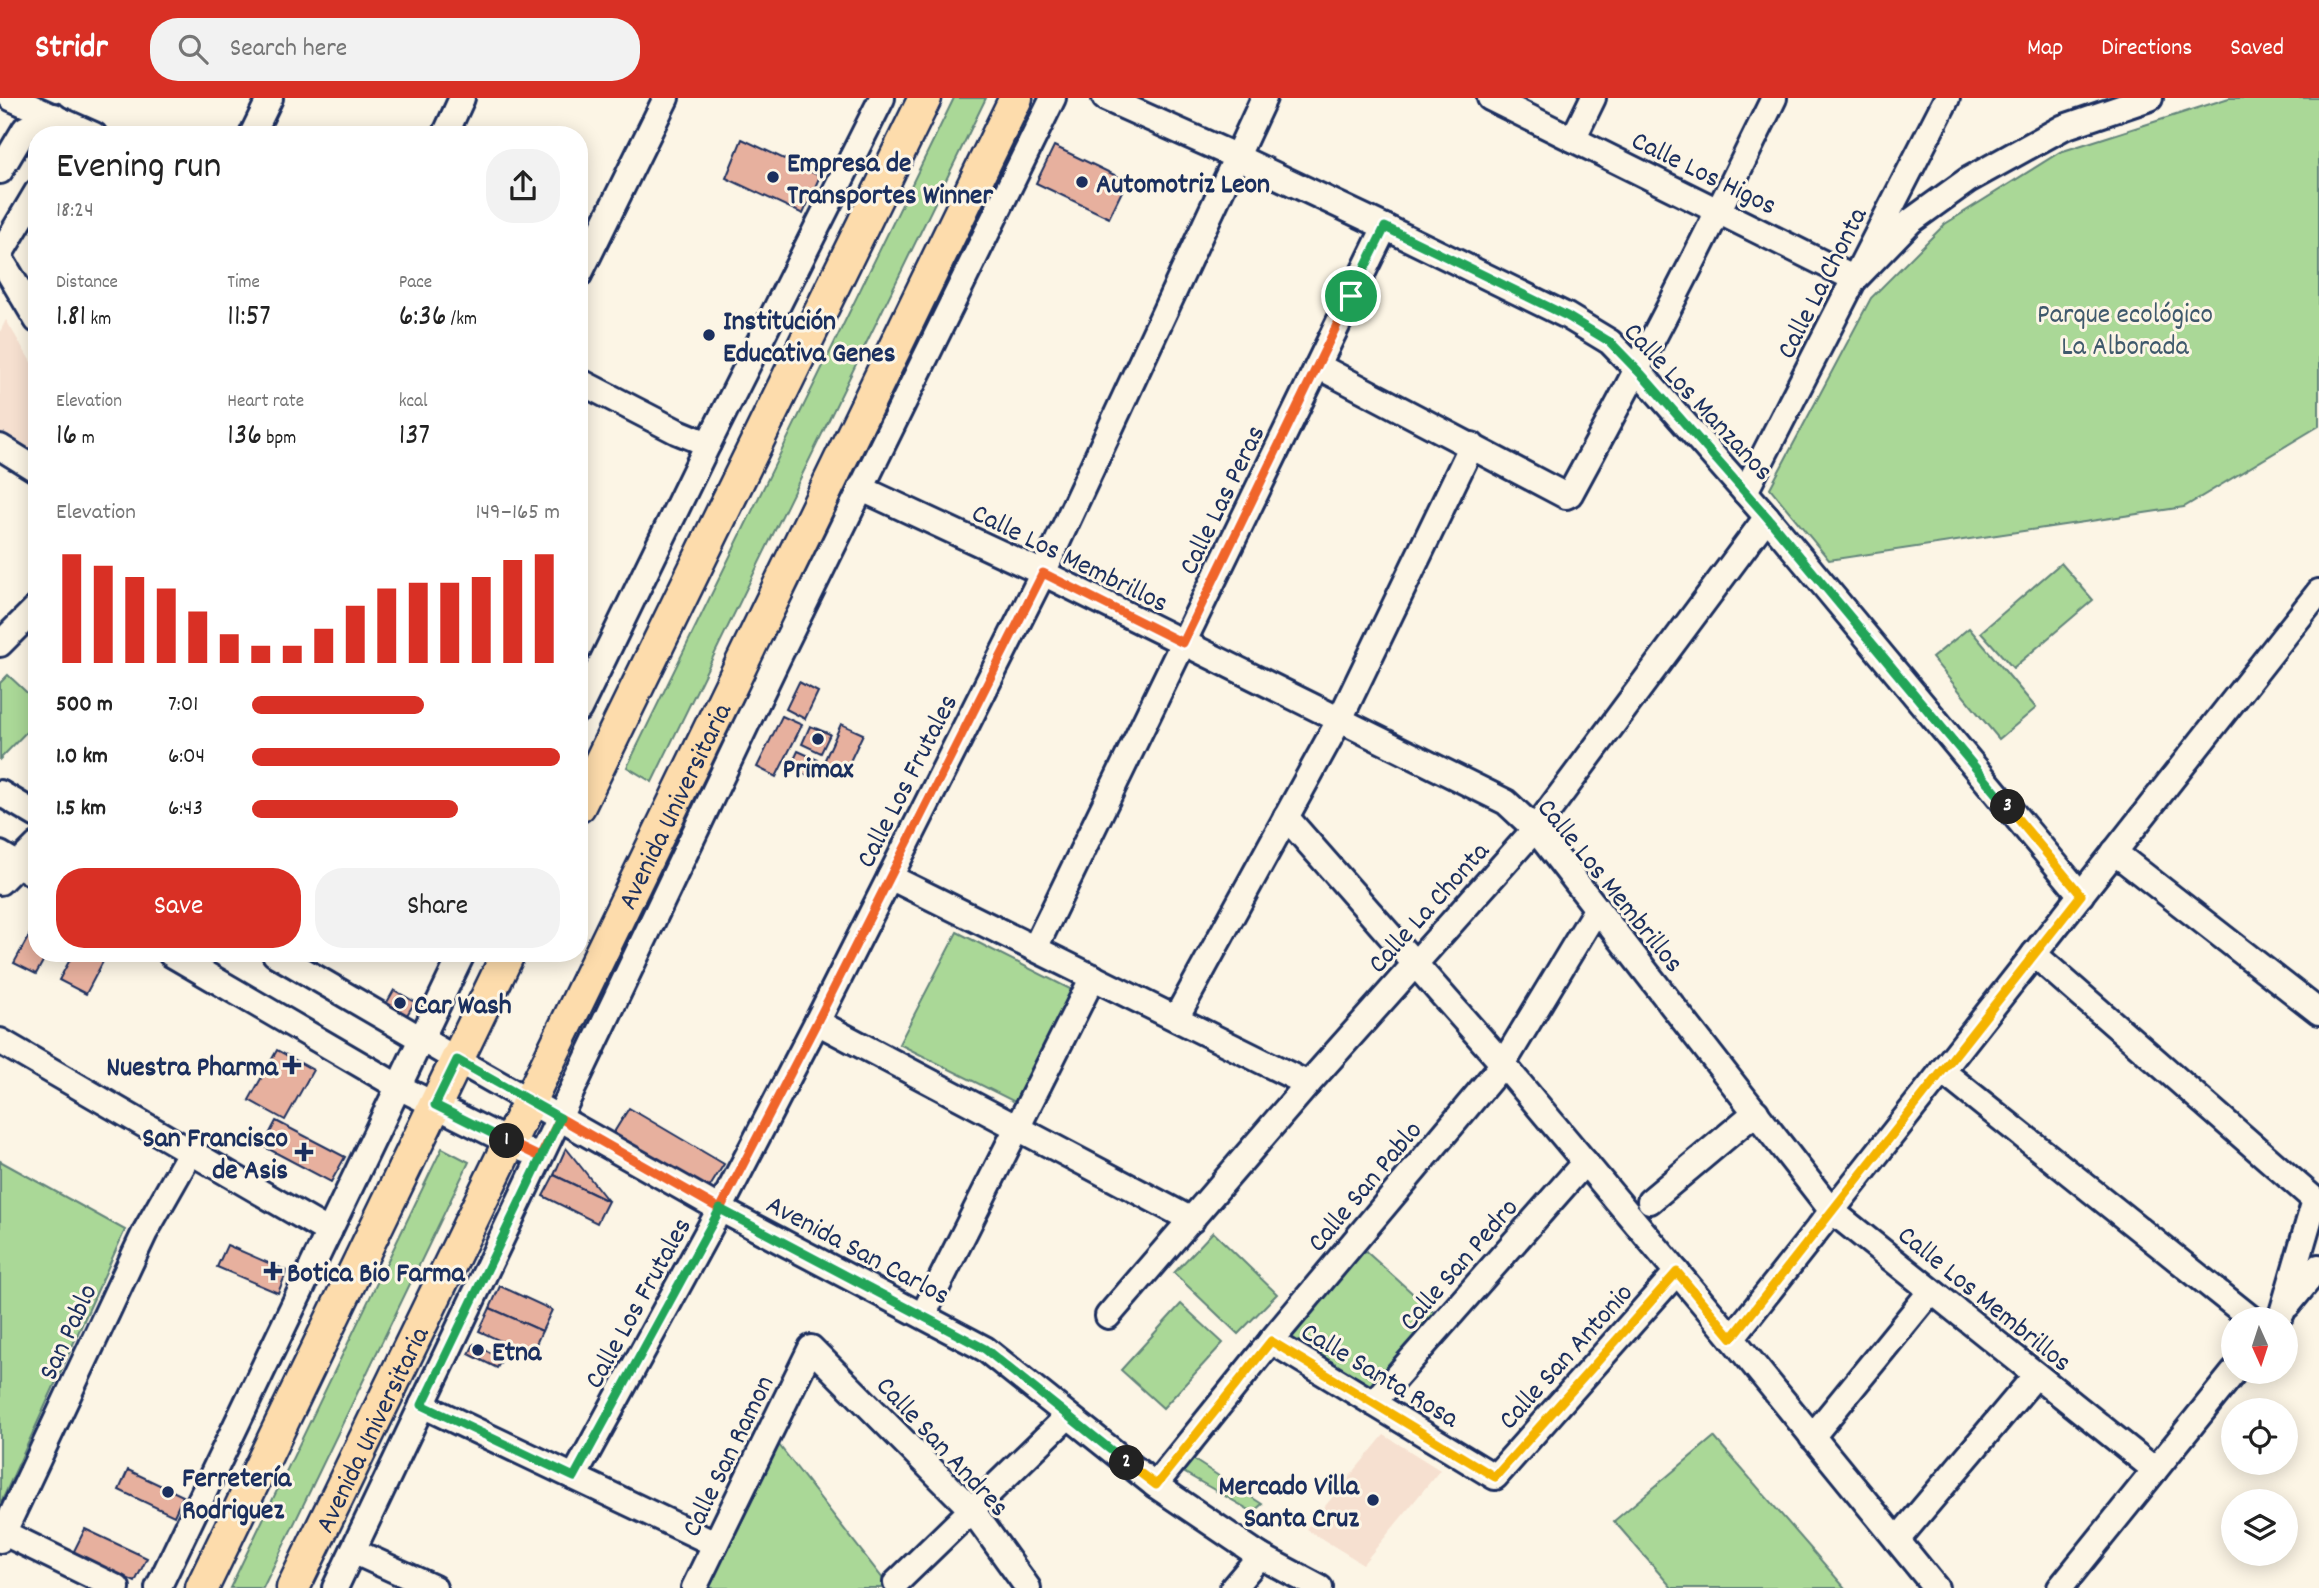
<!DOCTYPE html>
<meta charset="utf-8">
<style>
body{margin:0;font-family:Dekko,sans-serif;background:#f2f2f2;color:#222;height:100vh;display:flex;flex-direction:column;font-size:26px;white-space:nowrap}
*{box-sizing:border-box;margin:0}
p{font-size:23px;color:#767676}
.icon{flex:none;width:38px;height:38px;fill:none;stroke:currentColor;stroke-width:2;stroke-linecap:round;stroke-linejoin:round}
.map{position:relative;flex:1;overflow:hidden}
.side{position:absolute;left:28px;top:28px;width:560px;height:836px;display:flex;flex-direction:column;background:#fff;border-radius:28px;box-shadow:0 4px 18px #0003}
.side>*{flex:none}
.needle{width:46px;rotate:177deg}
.buttons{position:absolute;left:2221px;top:1209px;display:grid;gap:14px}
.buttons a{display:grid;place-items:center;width:77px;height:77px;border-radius:50%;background:#fff;box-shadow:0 4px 18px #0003;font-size:35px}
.pin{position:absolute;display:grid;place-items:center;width:60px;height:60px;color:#fff;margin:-30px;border:4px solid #fff;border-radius:50%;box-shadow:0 2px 7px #0007}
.km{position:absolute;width:35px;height:35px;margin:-18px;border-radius:50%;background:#222;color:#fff;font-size:19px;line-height:35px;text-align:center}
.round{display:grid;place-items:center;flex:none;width:74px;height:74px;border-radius:28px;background:#f2f2f2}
.head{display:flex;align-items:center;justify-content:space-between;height:119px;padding:0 28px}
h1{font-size:38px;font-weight:600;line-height:52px}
.metrics{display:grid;grid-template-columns:repeat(3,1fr);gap:10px;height:119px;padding:7px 28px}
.metrics div{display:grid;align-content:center}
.metrics b{font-size:30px;font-weight:600}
.metrics small{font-size:19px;font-weight:400}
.metrics p{font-size:19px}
.chart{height:196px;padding:14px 28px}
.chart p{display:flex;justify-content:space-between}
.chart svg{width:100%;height:126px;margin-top:7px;stroke:#d93025;stroke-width:6}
.button{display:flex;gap:14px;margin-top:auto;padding:14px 28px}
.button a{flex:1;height:80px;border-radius:28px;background:#d93025;color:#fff;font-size:28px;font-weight:600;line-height:80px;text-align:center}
.button a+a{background:#f2f2f2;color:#222}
ul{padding:0 28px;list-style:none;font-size:23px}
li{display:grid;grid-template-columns:112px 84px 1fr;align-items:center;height:52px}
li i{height:18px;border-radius:9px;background:#d93025}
header{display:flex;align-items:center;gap:42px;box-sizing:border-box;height:98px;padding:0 35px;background:#d93025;color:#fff}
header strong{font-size:33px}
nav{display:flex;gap:38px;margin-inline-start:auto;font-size:24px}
.search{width:490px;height:63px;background:#f2f2f2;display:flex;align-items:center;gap:18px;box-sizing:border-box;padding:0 24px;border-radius:28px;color:#767676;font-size:26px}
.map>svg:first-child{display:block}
.built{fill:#f6e0d0}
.green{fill:#aad897;stroke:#62847a;stroke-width:2}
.building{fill:#e7b09e;stroke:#1b2f5e;stroke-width:2}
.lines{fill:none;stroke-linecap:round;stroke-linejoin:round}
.minor-casing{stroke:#1b2f5e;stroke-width:30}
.major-casing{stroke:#1b2f5e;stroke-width:37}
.minor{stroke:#fcf5e5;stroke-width:24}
.major{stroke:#fddcac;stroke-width:32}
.split-1-casing{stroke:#fff;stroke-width:14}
.split-2-casing{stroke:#fff;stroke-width:14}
.split-3-casing{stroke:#fff;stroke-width:14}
.split-4-casing{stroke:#fff;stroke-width:14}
.split-1{stroke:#f0652b;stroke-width:9}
.split-2{stroke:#22a559;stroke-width:9}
.split-3{stroke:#f5b400;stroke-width:9}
.split-4{stroke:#22a559;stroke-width:9}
.poi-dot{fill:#1b2f5e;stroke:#fcf5e5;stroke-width:2.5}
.labels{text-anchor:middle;stroke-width:6;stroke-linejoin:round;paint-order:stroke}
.poi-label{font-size:28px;font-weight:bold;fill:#1b2f5e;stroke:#fcf5e5;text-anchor:start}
.street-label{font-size:28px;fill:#1b2f5e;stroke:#fcf5e5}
.park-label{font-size:28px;fill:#3f596c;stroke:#fcf5e5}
</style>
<header>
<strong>Stridr</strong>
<div class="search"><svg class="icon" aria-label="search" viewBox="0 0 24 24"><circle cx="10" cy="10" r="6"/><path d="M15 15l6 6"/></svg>Search here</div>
<nav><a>Map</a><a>Directions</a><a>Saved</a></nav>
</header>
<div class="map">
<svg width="2319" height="1490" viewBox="0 0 2319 1490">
<rect width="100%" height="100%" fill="#fcf5e5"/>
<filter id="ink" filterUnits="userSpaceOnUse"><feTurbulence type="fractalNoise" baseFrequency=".0143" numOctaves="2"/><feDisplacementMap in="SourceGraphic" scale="14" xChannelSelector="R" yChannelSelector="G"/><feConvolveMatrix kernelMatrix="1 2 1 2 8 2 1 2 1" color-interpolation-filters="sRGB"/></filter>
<g filter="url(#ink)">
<g class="built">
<polygon points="6,222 37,274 37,356 0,334 0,234"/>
<polygon points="1384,1337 1440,1372 1363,1466 1306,1431"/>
</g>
<g class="green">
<polygon points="954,0 986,0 652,684 627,669"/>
<polygon points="2229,0 2319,0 2319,328 2184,409 1829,462 1770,390 1871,200 1945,126 2060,54"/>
<polygon points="2061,465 2093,502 2013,570 1981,534"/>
<polygon points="1969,530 2036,610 1999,641 1932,560"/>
<polygon points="8,577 37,604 37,623 0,661 0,585"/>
<polygon points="957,834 1076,894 1019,1006 899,946"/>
<polygon points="442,1050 469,1064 263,1490 230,1490"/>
<polygon points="0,1063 125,1132 0,1407"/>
<polygon points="1213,1134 1277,1196 1238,1236 1174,1175"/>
<polygon points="1361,1149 1439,1219 1376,1293 1287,1239"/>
<polygon points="1181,1206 1223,1245 1163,1310 1121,1272"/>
<polygon points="1714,1339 1845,1490 1672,1490 1614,1423"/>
<polygon points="779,1347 890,1490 705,1490"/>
<polygon points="1188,1358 1262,1406 1253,1414 1178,1371"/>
</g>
<g class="building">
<polygon points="742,41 820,78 803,116 726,80"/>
<polygon points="1054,48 1127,83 1109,120 1036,85"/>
<polygon points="799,584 818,594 805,621 786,611"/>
<polygon points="782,618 802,627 776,679 757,669"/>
<polygon points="841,626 863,636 843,678 822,668"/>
<polygon points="810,628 830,636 821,655 802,646"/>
<polygon points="798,653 818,662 810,679 790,670"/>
<polygon points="37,823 37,856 47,856 36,876 14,865"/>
<polygon points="73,856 107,856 86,896 59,882"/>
<polygon points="394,892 415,904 407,917 386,906"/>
<polygon points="277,952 313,972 285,1022 249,1002"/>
<polygon points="629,1010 724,1066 706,1095 611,1039"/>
<polygon points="276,1023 345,1059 331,1084 263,1048"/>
<polygon points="566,1050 608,1103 554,1077"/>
<polygon points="554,1077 608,1103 597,1125 543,1098"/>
<polygon points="227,1147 287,1173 278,1195 217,1169"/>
<polygon points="500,1188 552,1212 542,1233 490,1210"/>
<polygon points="490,1210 542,1233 531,1257 479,1233"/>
<polygon points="474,1246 502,1261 497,1270 469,1256"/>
<polygon points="128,1372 183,1398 174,1418 119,1392"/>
<polygon points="85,1431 147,1460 135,1484 73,1455"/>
</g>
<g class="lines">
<defs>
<g id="minor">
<polyline points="11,0 94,37"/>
<polyline points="1105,0 1235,58 1385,129 1567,218 1610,244 1642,277 1767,419 2081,797"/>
<polyline points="1490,0 1855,181 1911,123 1968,82 2064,29 2150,0"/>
<polyline points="252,37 270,0"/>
<polyline points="445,37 462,0"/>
<polyline points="1573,41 1593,0"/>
<polyline points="0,73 25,31 54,18"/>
<polyline points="0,156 37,94"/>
<polyline points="0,160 37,222"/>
<polyline points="579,177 666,0"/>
<path d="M1318 268 1566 398 1570 396C1641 266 1709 134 1774 0"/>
<polyline points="579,283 676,333 708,346"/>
<polyline points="0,349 37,372"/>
<polyline points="860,390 1043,475 1506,704 1535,731 1832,1113 2155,1372"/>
<polyline points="1745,394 1947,0"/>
<polyline points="0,546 37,509"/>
<polyline points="579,611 708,346 882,0"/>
<polyline points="0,695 37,717"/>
<polyline points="1286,719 1503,966 1732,1240 1936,1490"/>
<polyline points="2114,754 2319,914"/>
<polyline points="0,756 37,778"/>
<polyline points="890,779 1308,986"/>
<polyline points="0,784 37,747"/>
<polyline points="1035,850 1385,129"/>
<polyline points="171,856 399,989 525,1052"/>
<polyline points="275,856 471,970 720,1111 985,1251 1155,1387 1260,1458 1320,1490"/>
<polyline points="2034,856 2315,1102 2282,1215"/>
<polyline points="1176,920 1340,621 1472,347"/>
<polyline points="817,924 1192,1122"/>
<polyline points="0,943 329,1134"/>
<polyline points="1942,973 2253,1222"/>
<polyline points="1650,1103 1756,1014"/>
<polyline points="2288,1207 2319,1169"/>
<polyline points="923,1217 1093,879"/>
<polyline points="1108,1218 1308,986 1535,731 1767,419"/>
<polyline points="1732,1240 2319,494"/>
<polyline points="1271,1243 1495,1379 1677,1174"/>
<polyline points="1373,1305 1585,1064"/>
<polyline points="422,1307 715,1446"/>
<polyline points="1812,1339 1931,1193"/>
<polyline points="574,1379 720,1111 817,924 1043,475 1264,0"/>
<polyline points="1155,1387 1271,1243 1503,966 1596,812"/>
<polyline points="0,1433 117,1490"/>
<polyline points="0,1442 145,1134 191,1053"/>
<polyline points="1897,1442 2036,1277"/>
<polyline points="353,1453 434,1490"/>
<polyline points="896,1485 1068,1318"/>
<polyline points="158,1490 462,856"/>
<polyline points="335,1490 778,560 1053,0"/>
<polyline points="694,1490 811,1250 972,1412 1028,1490"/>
<polyline points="1233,1490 1260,1458"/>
<polyline points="2060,1490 2234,1274"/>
</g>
<g id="major">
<polyline points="579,708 925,0"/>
<polyline points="202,1490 508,856"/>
<path id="s1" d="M293 1490 1016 0"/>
</g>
</defs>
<use href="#minor" class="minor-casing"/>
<use href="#major" class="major-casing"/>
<use href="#minor" class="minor"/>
<use href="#major" class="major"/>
</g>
</g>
<g class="lines" filter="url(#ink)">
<defs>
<polyline id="split-1" points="507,1043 540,1059 560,1020 720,1111 817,924 1043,475 1183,545 1351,198"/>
<polyline id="split-2" points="507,1043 435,1007 457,962 560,1020 422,1307 574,1379 720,1111 985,1251 1127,1365"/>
<polyline id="split-3" points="1127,1365 1156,1387 1271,1243 1495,1379 1677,1174 1732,1240 2081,797 2008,709"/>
<polyline id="split-4" points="1351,198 1385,129 1567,218 1610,244 1642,277 1767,419 2008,709"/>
</defs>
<use href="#split-1" class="split-1-casing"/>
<use href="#split-2" class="split-2-casing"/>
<use href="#split-3" class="split-3-casing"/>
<use href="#split-4" class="split-4-casing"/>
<use href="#split-1" class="split-1"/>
<use href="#split-2" class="split-2"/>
<use href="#split-3" class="split-3"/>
<use href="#split-4" class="split-4"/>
</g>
<g class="poi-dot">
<circle cx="773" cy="79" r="7"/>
<circle cx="1082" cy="84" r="7"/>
<circle cx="709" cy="237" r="7"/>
<circle cx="818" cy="641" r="7"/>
<circle cx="400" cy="905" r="7"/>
<path d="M288.5 956.5h7v7h7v7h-7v7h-7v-7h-7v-7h7z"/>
<path d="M300.5 1043.5h7v7h7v7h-7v7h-7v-7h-7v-7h7z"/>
<path d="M269.5 1162.5h7v7h7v7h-7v7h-7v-7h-7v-7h7z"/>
<circle cx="478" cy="1252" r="7"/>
<circle cx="168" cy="1394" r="7"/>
<circle cx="1373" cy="1402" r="7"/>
</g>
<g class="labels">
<g class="poi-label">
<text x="787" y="73">Empresa de<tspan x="787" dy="32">Transportes Winner</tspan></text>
<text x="1096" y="94">Automotriz Leon</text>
<text x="723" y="231">Institución<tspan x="723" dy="32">Educativa Genes</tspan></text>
<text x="818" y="679" text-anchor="middle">Primax</text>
<text x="414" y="915">Car Wash</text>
<text x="278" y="977" text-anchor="end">Nuestra Pharma</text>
<text x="288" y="1048" text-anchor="end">San Francisco<tspan x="288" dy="32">de Asis</tspan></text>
<text x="287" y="1183">Botica Bio Farma</text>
<text x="492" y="1262">Etna</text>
<text x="182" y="1388">Ferretería<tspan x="182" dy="32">Rodriguez</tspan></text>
<text x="1359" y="1396" text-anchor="end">Mercado Villa<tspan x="1359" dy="32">Santa Cruz</tspan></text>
</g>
<g class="street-label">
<text transform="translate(1705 73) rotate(26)" y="10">Calle Los Higos</text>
<text transform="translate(1820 184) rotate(-63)" y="10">Calle La Chonta</text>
<text transform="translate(1700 302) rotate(47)" y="10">Calle Los Manzanos</text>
<text transform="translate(1220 401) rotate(-64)" y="10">Calle Las Peras</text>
<text transform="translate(1071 458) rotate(26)" y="10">Calle Los Membrillos</text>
<text transform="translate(905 682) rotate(-63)" y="10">Calle Los Frutales</text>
<text dy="10" stroke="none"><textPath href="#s1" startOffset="870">Avenida Universitaria</textPath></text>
<text transform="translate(1612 786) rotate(51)" y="10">Calle Los Membrillos</text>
<text transform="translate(1427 808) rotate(-48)" y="10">Calle La Chonta</text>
<text transform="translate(1363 1087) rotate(-50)" y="10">Calle San Pablo</text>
<text transform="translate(859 1150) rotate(28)" y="10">Avenida San Carlos</text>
<text transform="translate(1457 1165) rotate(-49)" y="10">Calle San Pedro</text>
<text transform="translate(1986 1199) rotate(39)" y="10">Calle Los Membrillos</text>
<text transform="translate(636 1204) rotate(-61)" y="10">Calle Los Frutales</text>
<text transform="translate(66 1233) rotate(-65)" y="10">San Pablo</text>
<text transform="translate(1564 1257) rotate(-48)" y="10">Calle San Antonio</text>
<text transform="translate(1381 1275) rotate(31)" y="10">Calle Santa Rosa</text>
<text dy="10" stroke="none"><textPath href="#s1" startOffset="177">Avenida Universitaria</textPath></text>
<text transform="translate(944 1347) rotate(47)" y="10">Calle San Andres</text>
<text transform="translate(726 1357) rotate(-64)" y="10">Calle San Ramon</text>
</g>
<g class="park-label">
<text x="2125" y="224">Parque ecológico<tspan x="2125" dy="32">La Alborada</tspan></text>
</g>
</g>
</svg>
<div class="buttons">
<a><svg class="needle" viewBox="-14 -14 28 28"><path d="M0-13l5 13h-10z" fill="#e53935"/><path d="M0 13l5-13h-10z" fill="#767676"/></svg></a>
<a><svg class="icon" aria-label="locate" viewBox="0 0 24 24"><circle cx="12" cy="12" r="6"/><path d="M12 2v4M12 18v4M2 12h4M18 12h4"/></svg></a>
<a><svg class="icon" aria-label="layers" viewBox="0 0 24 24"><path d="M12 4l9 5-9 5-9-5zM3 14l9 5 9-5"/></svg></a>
</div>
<div class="pin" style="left:1351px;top:198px;background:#1e9e55"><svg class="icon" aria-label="arrive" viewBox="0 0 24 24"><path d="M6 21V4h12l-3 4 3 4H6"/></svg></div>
<b class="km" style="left:507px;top:1043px">1</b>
<b class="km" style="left:1127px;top:1365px">2</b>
<b class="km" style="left:2008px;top:709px">3</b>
<section class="side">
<div class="head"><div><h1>Evening run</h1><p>18:24</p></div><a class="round"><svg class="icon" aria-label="share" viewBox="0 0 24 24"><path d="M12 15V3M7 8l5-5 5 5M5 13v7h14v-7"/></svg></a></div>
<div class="metrics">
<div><p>Distance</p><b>1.81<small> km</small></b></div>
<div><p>Time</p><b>11:57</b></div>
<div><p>Pace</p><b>6:36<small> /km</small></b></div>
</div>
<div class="metrics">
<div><p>Elevation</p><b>16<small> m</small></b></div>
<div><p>Heart rate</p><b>136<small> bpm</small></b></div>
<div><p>kcal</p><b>137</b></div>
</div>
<div class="chart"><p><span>Elevation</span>149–165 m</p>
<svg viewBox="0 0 160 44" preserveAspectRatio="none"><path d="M5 44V6M15 44V10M25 44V14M35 44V18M45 44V26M55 44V34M65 44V38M75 44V38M85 44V32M95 44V24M105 44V18M115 44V16M125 44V16M135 44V14M145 44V8M155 44V6"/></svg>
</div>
<ul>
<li><b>500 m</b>7:01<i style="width:56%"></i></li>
<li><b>1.0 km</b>6:04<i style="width:100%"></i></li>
<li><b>1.5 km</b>6:43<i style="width:67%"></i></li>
</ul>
<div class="button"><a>Save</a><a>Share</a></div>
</section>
</div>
